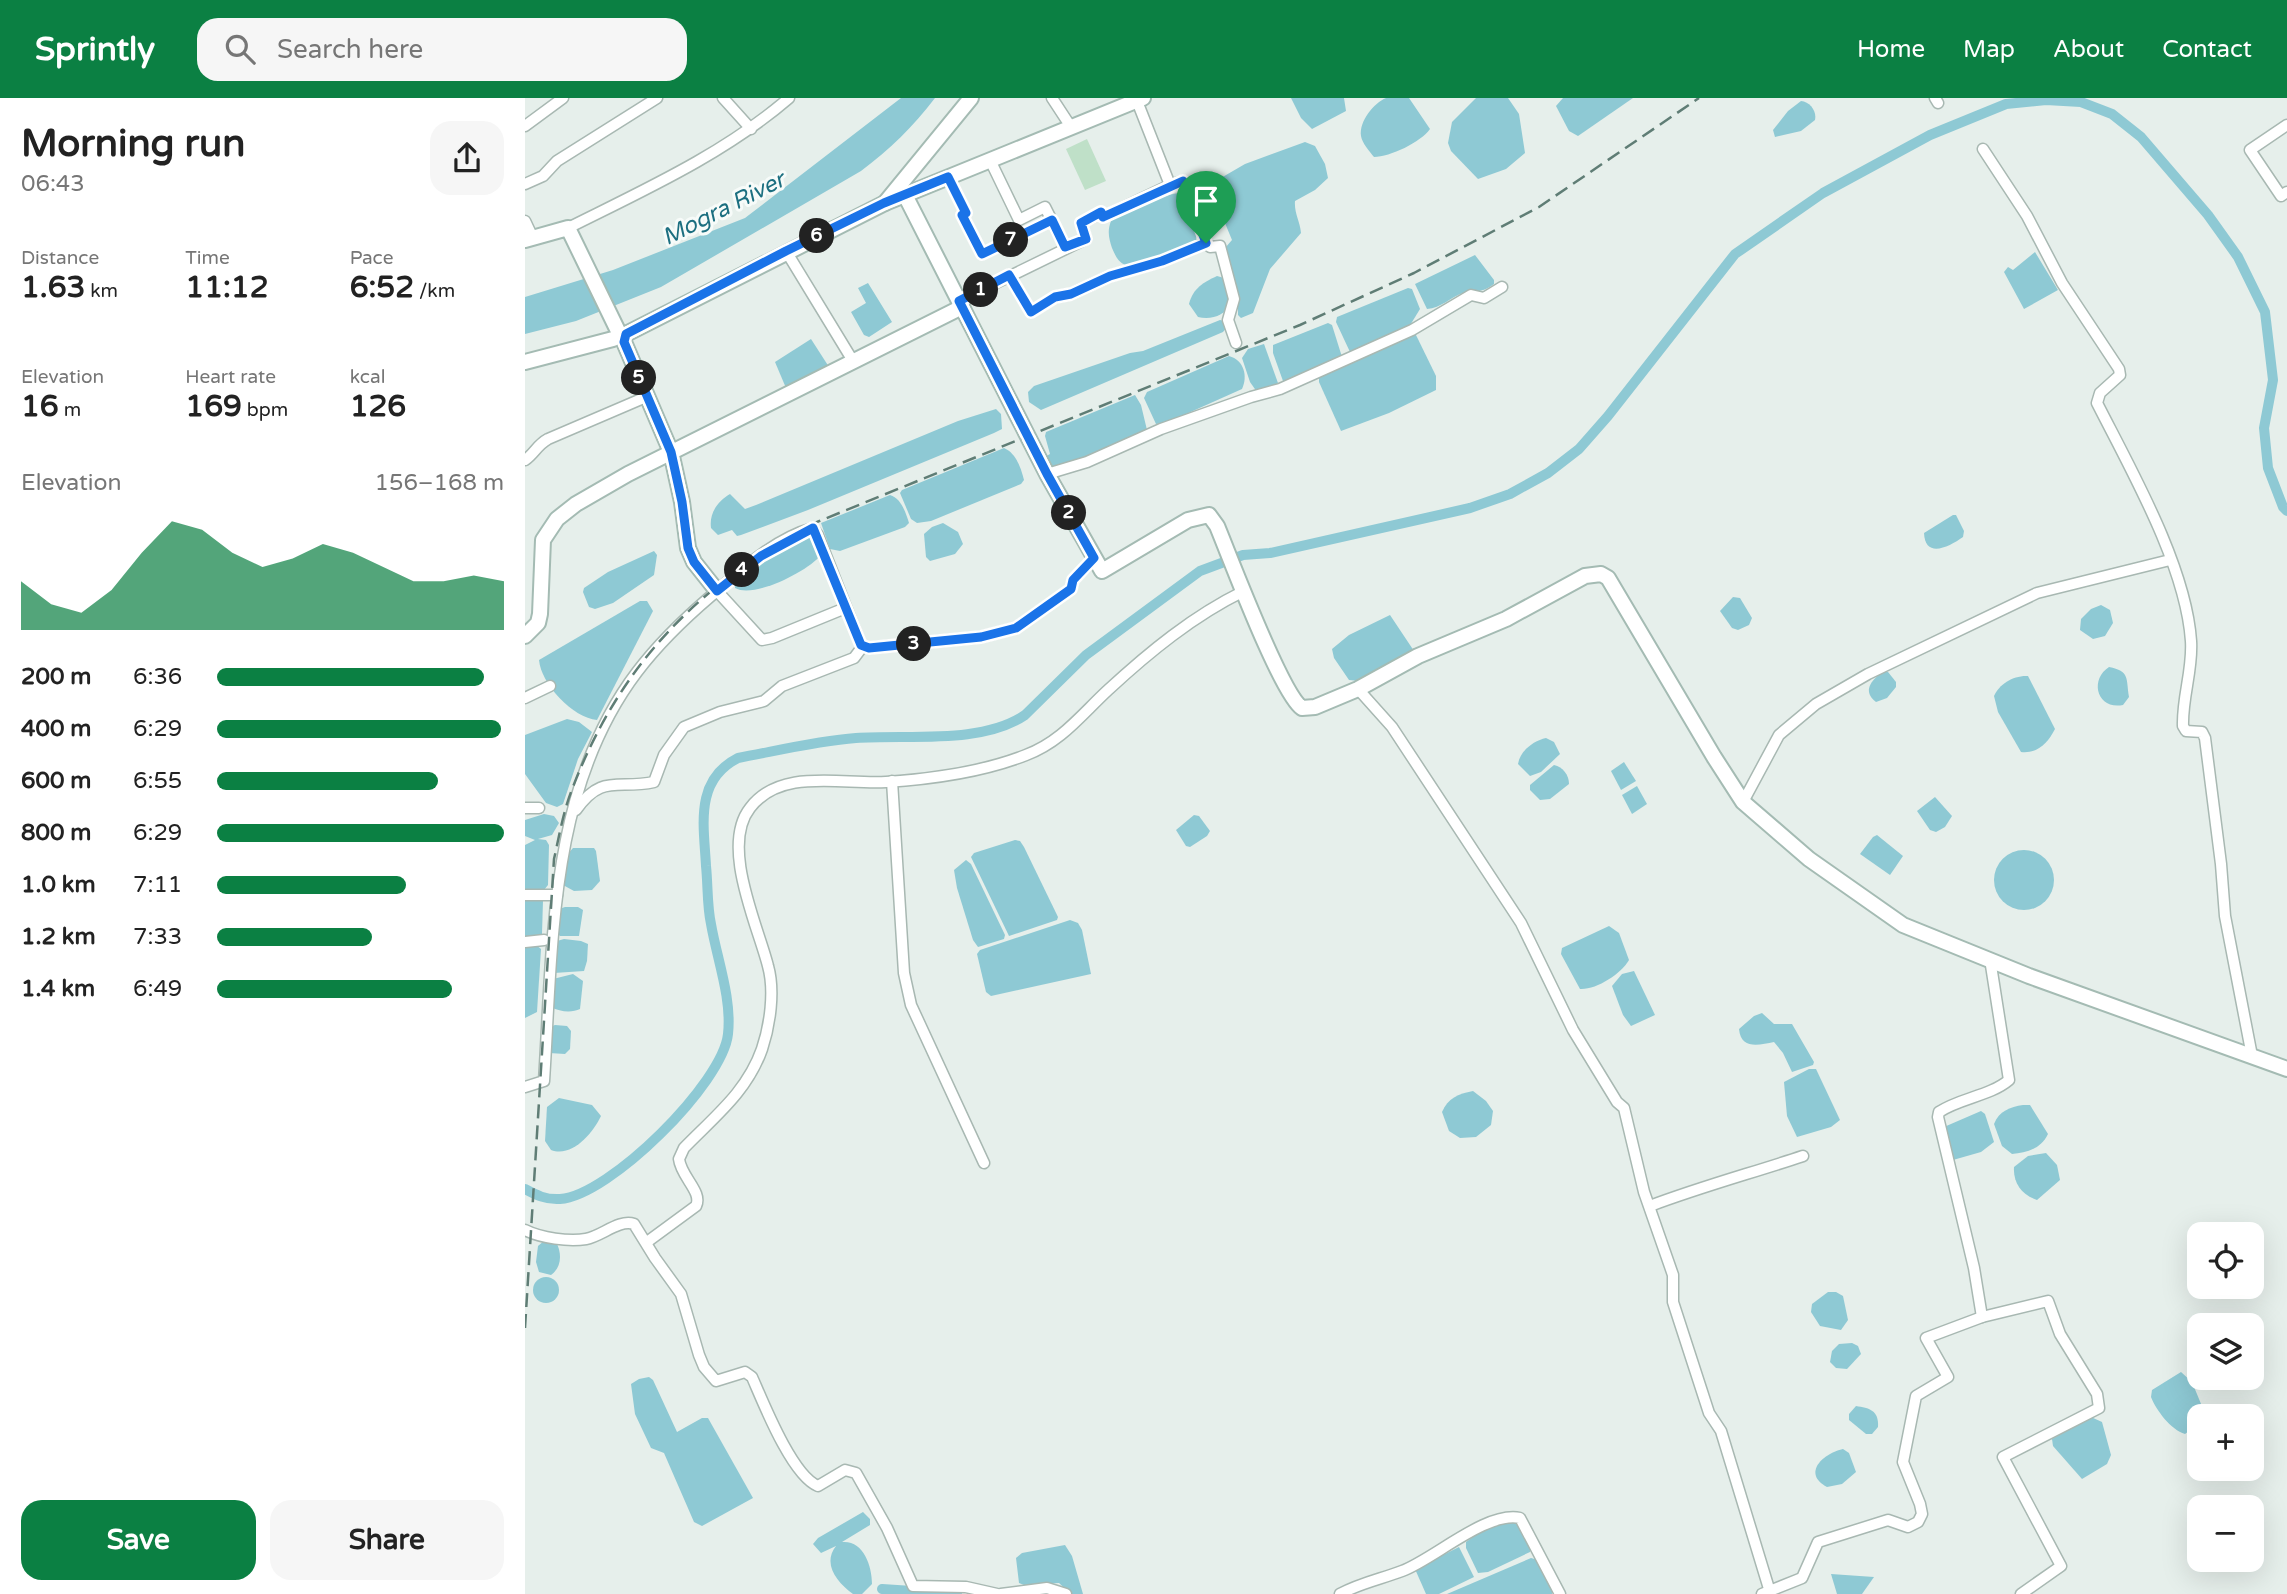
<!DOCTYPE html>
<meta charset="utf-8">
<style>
body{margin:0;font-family:"Varela Round",sans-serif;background:#f6f6f6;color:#222;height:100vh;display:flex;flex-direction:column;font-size:26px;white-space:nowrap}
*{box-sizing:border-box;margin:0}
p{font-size:23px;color:#767676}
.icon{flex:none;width:38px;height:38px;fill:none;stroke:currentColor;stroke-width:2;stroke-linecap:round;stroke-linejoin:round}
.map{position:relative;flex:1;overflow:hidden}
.drawer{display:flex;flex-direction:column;background:#fff;width:525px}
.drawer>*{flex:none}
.controls{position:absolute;left:1662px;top:1124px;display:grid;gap:14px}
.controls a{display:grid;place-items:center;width:77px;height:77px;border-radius:14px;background:#fff;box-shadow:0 7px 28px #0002;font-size:35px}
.pin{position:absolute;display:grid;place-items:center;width:60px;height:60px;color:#fff;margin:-72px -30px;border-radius:50% 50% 50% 0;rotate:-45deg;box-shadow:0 0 7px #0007}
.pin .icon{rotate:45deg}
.km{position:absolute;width:35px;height:35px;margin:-18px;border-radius:50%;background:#222;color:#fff;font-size:19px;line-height:35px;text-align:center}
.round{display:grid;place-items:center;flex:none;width:74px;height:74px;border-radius:21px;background:#f6f6f6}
.overview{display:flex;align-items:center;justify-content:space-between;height:119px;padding:0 21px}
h1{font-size:38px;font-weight:700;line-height:52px}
.metrics{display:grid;grid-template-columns:repeat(3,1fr);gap:10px;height:119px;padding:7px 21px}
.metrics div{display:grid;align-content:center}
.metrics b{font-size:30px;font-weight:700}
.metrics small{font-size:19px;font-weight:400}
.metrics p{font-size:19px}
.chart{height:196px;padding:14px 21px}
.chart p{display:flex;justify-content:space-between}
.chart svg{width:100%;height:126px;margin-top:7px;fill:#0b8043;opacity:.7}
.action{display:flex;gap:14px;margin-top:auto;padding:14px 21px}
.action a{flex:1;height:80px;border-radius:21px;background:#0b8043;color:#fff;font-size:28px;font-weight:700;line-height:80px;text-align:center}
.action a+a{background:#f6f6f6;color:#222}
ul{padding:0 21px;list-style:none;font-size:23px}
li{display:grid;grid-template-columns:112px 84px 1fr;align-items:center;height:52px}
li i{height:18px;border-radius:9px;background:#0b8043}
header{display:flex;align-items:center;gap:42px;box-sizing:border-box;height:98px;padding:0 35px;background:#0b8043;color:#fff}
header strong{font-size:33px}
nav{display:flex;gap:38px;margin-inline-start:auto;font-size:24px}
.search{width:490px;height:63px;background:#f6f6f6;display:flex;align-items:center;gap:18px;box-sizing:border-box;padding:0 24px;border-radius:21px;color:#767676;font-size:26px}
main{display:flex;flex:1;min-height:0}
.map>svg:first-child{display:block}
.green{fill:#bfe0c8}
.water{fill:#8ec9d4}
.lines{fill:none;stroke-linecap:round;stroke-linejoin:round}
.canal{stroke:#8ec9d4;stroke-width:10}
.street-casing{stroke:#a8b8b2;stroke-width:13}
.secondary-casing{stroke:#a4bbb3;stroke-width:18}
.street{stroke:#fff;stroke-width:10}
.secondary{stroke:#fff;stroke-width:14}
.rail{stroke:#5f7d75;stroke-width:2.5;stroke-dasharray:14 7;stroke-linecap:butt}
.route-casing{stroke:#fff;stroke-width:14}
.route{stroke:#1a73e8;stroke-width:9}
.labels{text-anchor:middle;stroke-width:6;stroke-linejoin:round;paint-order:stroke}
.water-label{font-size:23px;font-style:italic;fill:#1c6f80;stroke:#f7fbf9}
</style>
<header>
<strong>Sprintly</strong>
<div class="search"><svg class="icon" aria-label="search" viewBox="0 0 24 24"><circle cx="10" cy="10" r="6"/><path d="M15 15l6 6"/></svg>Search here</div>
<nav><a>Home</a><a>Map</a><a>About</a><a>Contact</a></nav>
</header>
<main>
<section class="drawer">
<div class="overview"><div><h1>Morning run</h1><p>06:43</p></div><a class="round"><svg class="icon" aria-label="share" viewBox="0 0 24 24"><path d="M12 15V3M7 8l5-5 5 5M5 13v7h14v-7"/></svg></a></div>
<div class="metrics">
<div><p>Distance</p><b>1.63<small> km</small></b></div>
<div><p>Time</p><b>11:12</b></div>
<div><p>Pace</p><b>6:52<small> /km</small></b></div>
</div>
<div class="metrics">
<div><p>Elevation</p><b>16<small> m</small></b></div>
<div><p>Heart rate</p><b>169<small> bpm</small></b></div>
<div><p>kcal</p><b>126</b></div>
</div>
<div class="chart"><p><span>Elevation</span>156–168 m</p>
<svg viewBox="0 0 160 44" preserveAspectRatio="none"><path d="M0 44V27L10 35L20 38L30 30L40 17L50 6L60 9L70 17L80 22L90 19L100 14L110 17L120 22L130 27L140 27L150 25L160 27V44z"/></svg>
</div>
<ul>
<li><b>200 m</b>6:36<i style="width:93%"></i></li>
<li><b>400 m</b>6:29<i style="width:99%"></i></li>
<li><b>600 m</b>6:55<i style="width:77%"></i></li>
<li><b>800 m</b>6:29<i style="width:100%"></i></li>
<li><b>1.0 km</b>7:11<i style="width:66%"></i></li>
<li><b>1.2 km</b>7:33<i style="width:54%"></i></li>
<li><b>1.4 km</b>6:49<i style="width:82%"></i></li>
</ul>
<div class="action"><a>Save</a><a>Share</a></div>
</section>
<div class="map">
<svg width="1762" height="1496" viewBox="0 0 1762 1496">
<rect width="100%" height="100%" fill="#e6efeb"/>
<polygon class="green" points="562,41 581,83 560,92 541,51"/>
<g class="water">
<path d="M376 0H410C388 29 365 51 336 73L136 189 51 223 0 236V199L88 172 220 120Z"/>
<polygon points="766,0 819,0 821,13 787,31 776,20"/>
<path d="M861 0H884L905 31C896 44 865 59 849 59 845 54 837 45 836 38 834 23 849 5 861 0Z"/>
<polygon points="951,0 983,0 994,16 1000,55 981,71 953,81 926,53 923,45 927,24"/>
<polygon points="1038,0 1108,0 1053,38 1044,33 1031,8"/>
<path d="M1276 3C1285 4 1292 13 1290 22L1276 33 1250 39 1248 32 1263 13Z"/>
<path d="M780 44 790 48 800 66 803 80 790 92 770 103C769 115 775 123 776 135L745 171 728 215 716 220 713 217V205L700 150 707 142 695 113 689 84 720 66Z"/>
<path d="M655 95C663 108 675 127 671 142 660 151 614 173 600 167 593 164 590 157 587 150 584 141 582 133 586 123 598 113 639 96 655 95Z"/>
<polygon points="1510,154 1533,192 1499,211 1479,174 1483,169 1488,172"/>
<path d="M950 157 969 182V186C952 198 951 190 938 195 926 199 916 210 902 211L890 186Z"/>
<path d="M692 178 699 180 706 205C700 218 686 222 673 219L664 206C668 190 679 184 692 178Z"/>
<polygon points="343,185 367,224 344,239 339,237 326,214 341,205 333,190"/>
<polygon points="883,190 887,191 895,211 884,229 825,254 811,224 812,219"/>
<polygon points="695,222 699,223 702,229 698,234 516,312 504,304 503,294 509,288 605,255 618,253"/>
<polygon points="803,225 807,227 817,259 768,282 758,283 748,255 748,247"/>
<polygon points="890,235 911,278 911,292 864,315 816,333 794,284 794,278"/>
<polygon points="286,241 304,269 261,290 250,264"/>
<polygon points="739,246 753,285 750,289 732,294 725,284 717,260 723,251"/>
<path d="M704 258C719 262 723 278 717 291L641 325 631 326 619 300 622 294Z"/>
<polygon points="610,297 616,307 622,332 587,349 526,371 518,360 525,356 520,338 521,334"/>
<path d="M471 311 476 316 477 331 469 335 283 412 216 437 212 438 207 432 193 437 186 430C184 415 193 403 205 396L220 411 231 407 433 323Z"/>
<path d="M479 350C491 355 496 370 499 382L496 386 406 423 392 425 386 421 375 395 377 392Z"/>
<path d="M365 397C376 400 381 415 384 425L380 429 315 453 305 451 296 425Z"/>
<path d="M1428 417H1431L1439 433 1438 439C1424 449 1400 461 1399 435Z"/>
<polygon points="418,425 433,434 438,446 430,456 405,463 401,459 399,436 407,429"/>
<path d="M284 434 291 443 296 457C283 473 229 501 210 490V483L242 456Z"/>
<polygon points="129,453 132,457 129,477 88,505 70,511 64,509 58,494 59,490 83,474"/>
<polygon points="1208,499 1215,500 1227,520 1224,527 1213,532 1207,530 1195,513"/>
<path d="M115 503H122L128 513 72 622C48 620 16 586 14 562Z"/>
<polygon points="1576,507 1585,512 1588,525 1580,538 1568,541 1555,532 1556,521 1566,511"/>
<path d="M865 517 889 553C871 564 845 586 824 582L809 560 807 551 824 537Z"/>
<path d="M1584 569C1605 573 1601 580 1604 599L1598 607C1572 612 1564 582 1584 569Z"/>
<path d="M1357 574H1363L1371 584V589L1362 600 1351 604C1337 593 1346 583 1357 574Z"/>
<path d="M1503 578 1530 631C1523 645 1512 656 1496 654L1473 614 1469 598C1474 586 1489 577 1503 578Z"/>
<polygon points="42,621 54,624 67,634 53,661 38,706 32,709 21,705 0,676 0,637"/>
<path d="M1021 640 1029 644 1035 656 1016 674 1005 678 993 666C995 653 1008 643 1021 640Z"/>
<polygon points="1099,664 1111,683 1096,692 1086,673"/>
<path d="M1029 667C1038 669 1044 677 1044 686L1025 701 1015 702 1005 692V687Z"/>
<polygon points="1112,688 1122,706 1107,716 1097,697"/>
<polygon points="1410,699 1427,718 1420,729 1411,734 1405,732 1392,713"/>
<polygon points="19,716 29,718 34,725 27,737 13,741 21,742 24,747 23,787 19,792 0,794 0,747 10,742 0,738 0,722"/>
<polygon points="669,717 674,718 685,733 682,738 665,749 661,748 651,732"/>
<polygon points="1352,737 1378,758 1365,777 1335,756 1348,739"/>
<polygon points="490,742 495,743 499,749 533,819 532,822 484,838 446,759 449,755"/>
<polygon points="48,750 69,750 71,753 75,783 67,792 49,793 38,787 41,758"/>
<circle cx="1499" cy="782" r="30"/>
<polygon points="441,762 446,766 480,837 479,841 453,849 448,842 432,790 429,772"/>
<polygon points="15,799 18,802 17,836 0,842 0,800"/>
<polygon points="40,809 53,809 58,812 54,838 35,838 32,835 34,811"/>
<polygon points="545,822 553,825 557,832 566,876 466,898 461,894 452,856 455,852"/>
<path d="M1084 828 1094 835 1104 862C1096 876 1071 892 1055 891L1036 856 1037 850Z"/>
<polygon points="39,841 56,843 63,846 62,863 59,873 29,875 32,843"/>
<polygon points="0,846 11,847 16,851 12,914 0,920"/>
<polygon points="1109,873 1130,917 1106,928 1098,917 1087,888 1097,876"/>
<path d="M48 876 58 883 55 911C47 915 35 914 26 909L28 881Z"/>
<path d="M1237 915 1249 926H1267L1289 964 1288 967 1267 974 1258 955 1249 944C1234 947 1216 952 1214 931L1229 918Z"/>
<polygon points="30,927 42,928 46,933 45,951 40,956 24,955 25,929"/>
<polygon points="1284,971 1291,971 1315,1022 1306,1029 1272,1039 1262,1018 1259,984"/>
<path d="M948 993 961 1003 968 1013 966 1027 951 1039 935 1040 924 1033 917 1014C923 1000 933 996 948 993Z"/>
<path d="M34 1000 67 1007 76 1018C68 1035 47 1060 26 1052L20 1043 22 1009Z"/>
<path d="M1498 1007H1505L1523 1036C1516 1051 1501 1055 1487 1056L1477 1048 1469 1026C1474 1013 1485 1009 1498 1007Z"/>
<polygon points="1456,1013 1460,1016 1469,1044 1456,1054 1428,1062 1425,1058 1419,1029"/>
<path d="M1521 1055 1532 1067 1535 1082 1512 1102C1497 1097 1488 1085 1489 1069L1503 1058Z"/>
<path d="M20 1142 31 1144C37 1155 37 1169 26 1177L14 1174 11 1164 13 1148Z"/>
<circle cx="21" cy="1192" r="13"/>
<polygon points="1303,1194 1311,1194 1318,1198 1323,1222 1316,1232 1295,1228 1286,1214 1287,1206"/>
<polygon points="1327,1245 1333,1248 1336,1256 1322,1271 1311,1270 1305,1264 1307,1253 1314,1246"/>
<path d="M1656 1274 1667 1284 1681 1318H1675L1673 1326 1660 1336C1646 1332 1631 1312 1626 1299L1627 1292Z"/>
<polygon points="124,1279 128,1282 152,1334 177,1320 183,1320 228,1400 177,1428 169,1424 139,1355 126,1350 110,1316 106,1286 114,1281"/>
<path d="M1331 1308C1344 1310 1354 1312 1353 1329L1347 1336H1341L1324 1322V1316Z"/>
<polygon points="1566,1319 1577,1324 1586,1357 1582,1366 1557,1381 1528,1348 1527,1341"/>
<path d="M1318 1351 1324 1355 1331 1374 1317 1386 1302 1389C1276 1375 1299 1355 1318 1351Z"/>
<path d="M338 1414 345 1421V1427L317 1444C338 1442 347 1467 347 1486L337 1496H328C312 1484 297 1466 311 1448L296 1455 288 1446 293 1440Z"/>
<path d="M980 1423H987C996 1429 1007 1443 1005 1454L963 1474 953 1475 941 1450V1444L956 1433Z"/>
<polygon points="540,1447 547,1458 558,1496 546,1496 534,1485 499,1487 494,1485 491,1460 497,1455"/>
<polygon points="934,1449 949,1479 914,1496 901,1496 890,1471"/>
<polygon points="1006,1460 1013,1462 1028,1493 1027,1496 922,1496"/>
<polygon points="1306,1476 1349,1479 1337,1496 1312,1496"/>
</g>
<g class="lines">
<g class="canal">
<path d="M0 1091C11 1097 21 1102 35 1101 84 1098 198 985 203 936 207 900 192 861 186 826 182 808 183 787 181 768 179 728 169 682 213 660 251 653 291 643 331 640 382 636 456 647 500 617L561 557 675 473 718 457 745 455 945 410 985 396 1023 375 1054 351 1083 318 1210 156 1298 95 1405 37 1481 6 1521 2 1556 4 1587 16 1616 39 1683 117 1713 159 1740 214 1748 282 1739 330 1743 370 1758 409 1762 413"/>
<polyline points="357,1491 432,1496"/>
</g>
<defs>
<g id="street">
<polyline points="198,0 226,31"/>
<polyline points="527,0 546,29"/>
<polyline points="1410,0 1413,5"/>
<polyline points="1762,27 1725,52 1756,98 1762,94"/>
<polyline points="0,28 38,0"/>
<path d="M1458 51 1502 118 1537 185 1594 271 1595 277 1575 295 1572 305C1606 372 1661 468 1666 543 1668 572 1657 599 1658 628L1661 633 1677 634 1680 640 1696 766 1700 818 1727 958"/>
<polyline points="465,62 494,122 520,109 540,149"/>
<polyline points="423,79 441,115 437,117 457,156 527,122"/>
<polyline points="0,86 18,78 32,63 132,0"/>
<polyline points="645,87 658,83 681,145 685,149 695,148 709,201 703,222 711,245"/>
<polyline points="0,123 8,140"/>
<path d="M43 130C119 92 199 56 264 0"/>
<polyline points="261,153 328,263"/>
<polyline points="484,177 506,214 530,199 546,196 585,178 637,163 681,145"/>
<polyline points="434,203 561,141 556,125 576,115 578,119 645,87 612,3"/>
<path d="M0 362C9 356 12 347 23 341L121 299"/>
<polyline points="522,376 562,364 636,331 726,299 755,291 887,232 946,197 959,200 977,189"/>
<polyline points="192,493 237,542 247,540 318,511"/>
<polyline points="833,591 867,629 996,825 1048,932 1092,1004 1099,1010 1119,1094 1148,1177 1148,1204 1184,1315 1196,1333 1245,1494"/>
<polyline points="0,600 25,588"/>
<polyline points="367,683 379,875 386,907 459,1065"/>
<polyline points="1218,704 1254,637 1291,606 1343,576 1512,495 1645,462"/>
<polyline points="0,710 14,710"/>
<path d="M51 712C77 675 93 692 129 684L139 657 159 629 195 614 239 603 257 588 329 560 338 548"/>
<polyline points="0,797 32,797"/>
<polyline points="0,844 19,842"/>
<path d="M0 989 19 983C28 845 24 690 112 574 134 545 159 521 186 498 215 473 250 440 288 430L293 437 336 547 344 550 456 539 491 530 546 491 548 482 570 460"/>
<path d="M1125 1108C1175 1089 1227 1075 1278 1058"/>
<path d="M0 1132C16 1140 44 1144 61 1141 77 1138 94 1121 109 1126L130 1160 156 1196 174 1257 179 1269 191 1283 220 1274 227 1279C238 1304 267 1378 293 1388L320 1372 331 1375 362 1430 388 1488 441 1489 472 1496"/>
<path d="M122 1144 171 1108C178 1094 156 1079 154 1061L159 1050C189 1019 222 994 237 951 245 927 250 893 243 868 233 828 195 748 225 710 256 669 318 687 361 684 407 681 458 674 501 657 536 644 556 617 583 592 624 554 668 518 719 493"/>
<path d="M1457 1219 1449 1170 1413 1019 1414 1014C1435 1000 1465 998 1484 982L1465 861"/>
<polyline points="476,1496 522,1490 541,1496"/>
<path d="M815 1496C835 1485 856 1481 877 1473 909 1461 961 1413 995 1420L1035 1496"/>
<polyline points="1237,1496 1277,1480 1293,1444 1363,1422 1383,1429 1393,1424 1397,1416 1395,1406 1378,1364 1391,1298 1423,1279 1401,1240 1457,1219 1523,1203 1535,1236 1572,1296 1574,1310 1478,1359 1536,1468 1496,1496"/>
</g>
<g id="secondary">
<path d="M381 99 522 376 577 473 663 422 684 417 692 428C705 459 756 596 777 610L790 609 833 591 893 558 981 521 1060 478 1076 476 1083 480 1189 659 1218 704 1284 761 1378 827 1504 878 1762 971"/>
<polyline points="360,105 446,0"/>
<polyline points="0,142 43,130 93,233"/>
<polyline points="101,236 360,105 618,0"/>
<polyline points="99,244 146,354 157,404 163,450 169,464 192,493"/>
<polyline points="0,264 88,241"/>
<polyline points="0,538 13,525 15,516 18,442 32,421 51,406 103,376 437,209"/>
</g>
</defs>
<use href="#street" class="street-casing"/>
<use href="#secondary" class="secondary-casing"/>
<use href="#street" class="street"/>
<use href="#secondary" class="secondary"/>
<path class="rail" d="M0 1230 29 761C34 739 38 715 46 694 94 567 173 486 292 424L775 227 889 175 1014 109 1174 0"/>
</g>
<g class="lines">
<defs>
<polygon id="route" points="423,79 441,115 437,117 457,156 527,122 540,149 561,141 556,125 576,114 578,119 658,83 681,145 637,163 585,178 546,196 530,199 506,214 484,177 434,203 522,376 569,460 548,482 546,491 491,530 456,539 344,550 336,547 288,430 236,458 192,493 169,464 163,450 157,404 146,354 99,244 101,236 261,153 359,105"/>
</defs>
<use href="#route" class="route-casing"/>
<use href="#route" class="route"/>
</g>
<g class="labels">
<g class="water-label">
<text transform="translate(198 110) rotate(-27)" y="8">Mogra River</text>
</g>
</g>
</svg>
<div class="controls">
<a><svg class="icon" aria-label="locate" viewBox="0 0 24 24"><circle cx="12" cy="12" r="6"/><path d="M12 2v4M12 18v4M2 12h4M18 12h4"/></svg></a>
<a><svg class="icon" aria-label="layers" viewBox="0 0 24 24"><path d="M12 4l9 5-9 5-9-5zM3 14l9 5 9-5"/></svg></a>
<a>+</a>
<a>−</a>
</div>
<div class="pin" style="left:681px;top:145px;background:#1e9e55"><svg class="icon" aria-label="arrive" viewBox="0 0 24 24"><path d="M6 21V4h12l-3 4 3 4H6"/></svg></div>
<b class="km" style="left:456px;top:192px">1</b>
<b class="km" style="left:544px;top:415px">2</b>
<b class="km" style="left:389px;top:546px">3</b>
<b class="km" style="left:217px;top:472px">4</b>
<b class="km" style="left:114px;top:280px">5</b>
<b class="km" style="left:292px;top:138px">6</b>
<b class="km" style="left:486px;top:142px">7</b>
</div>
</main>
